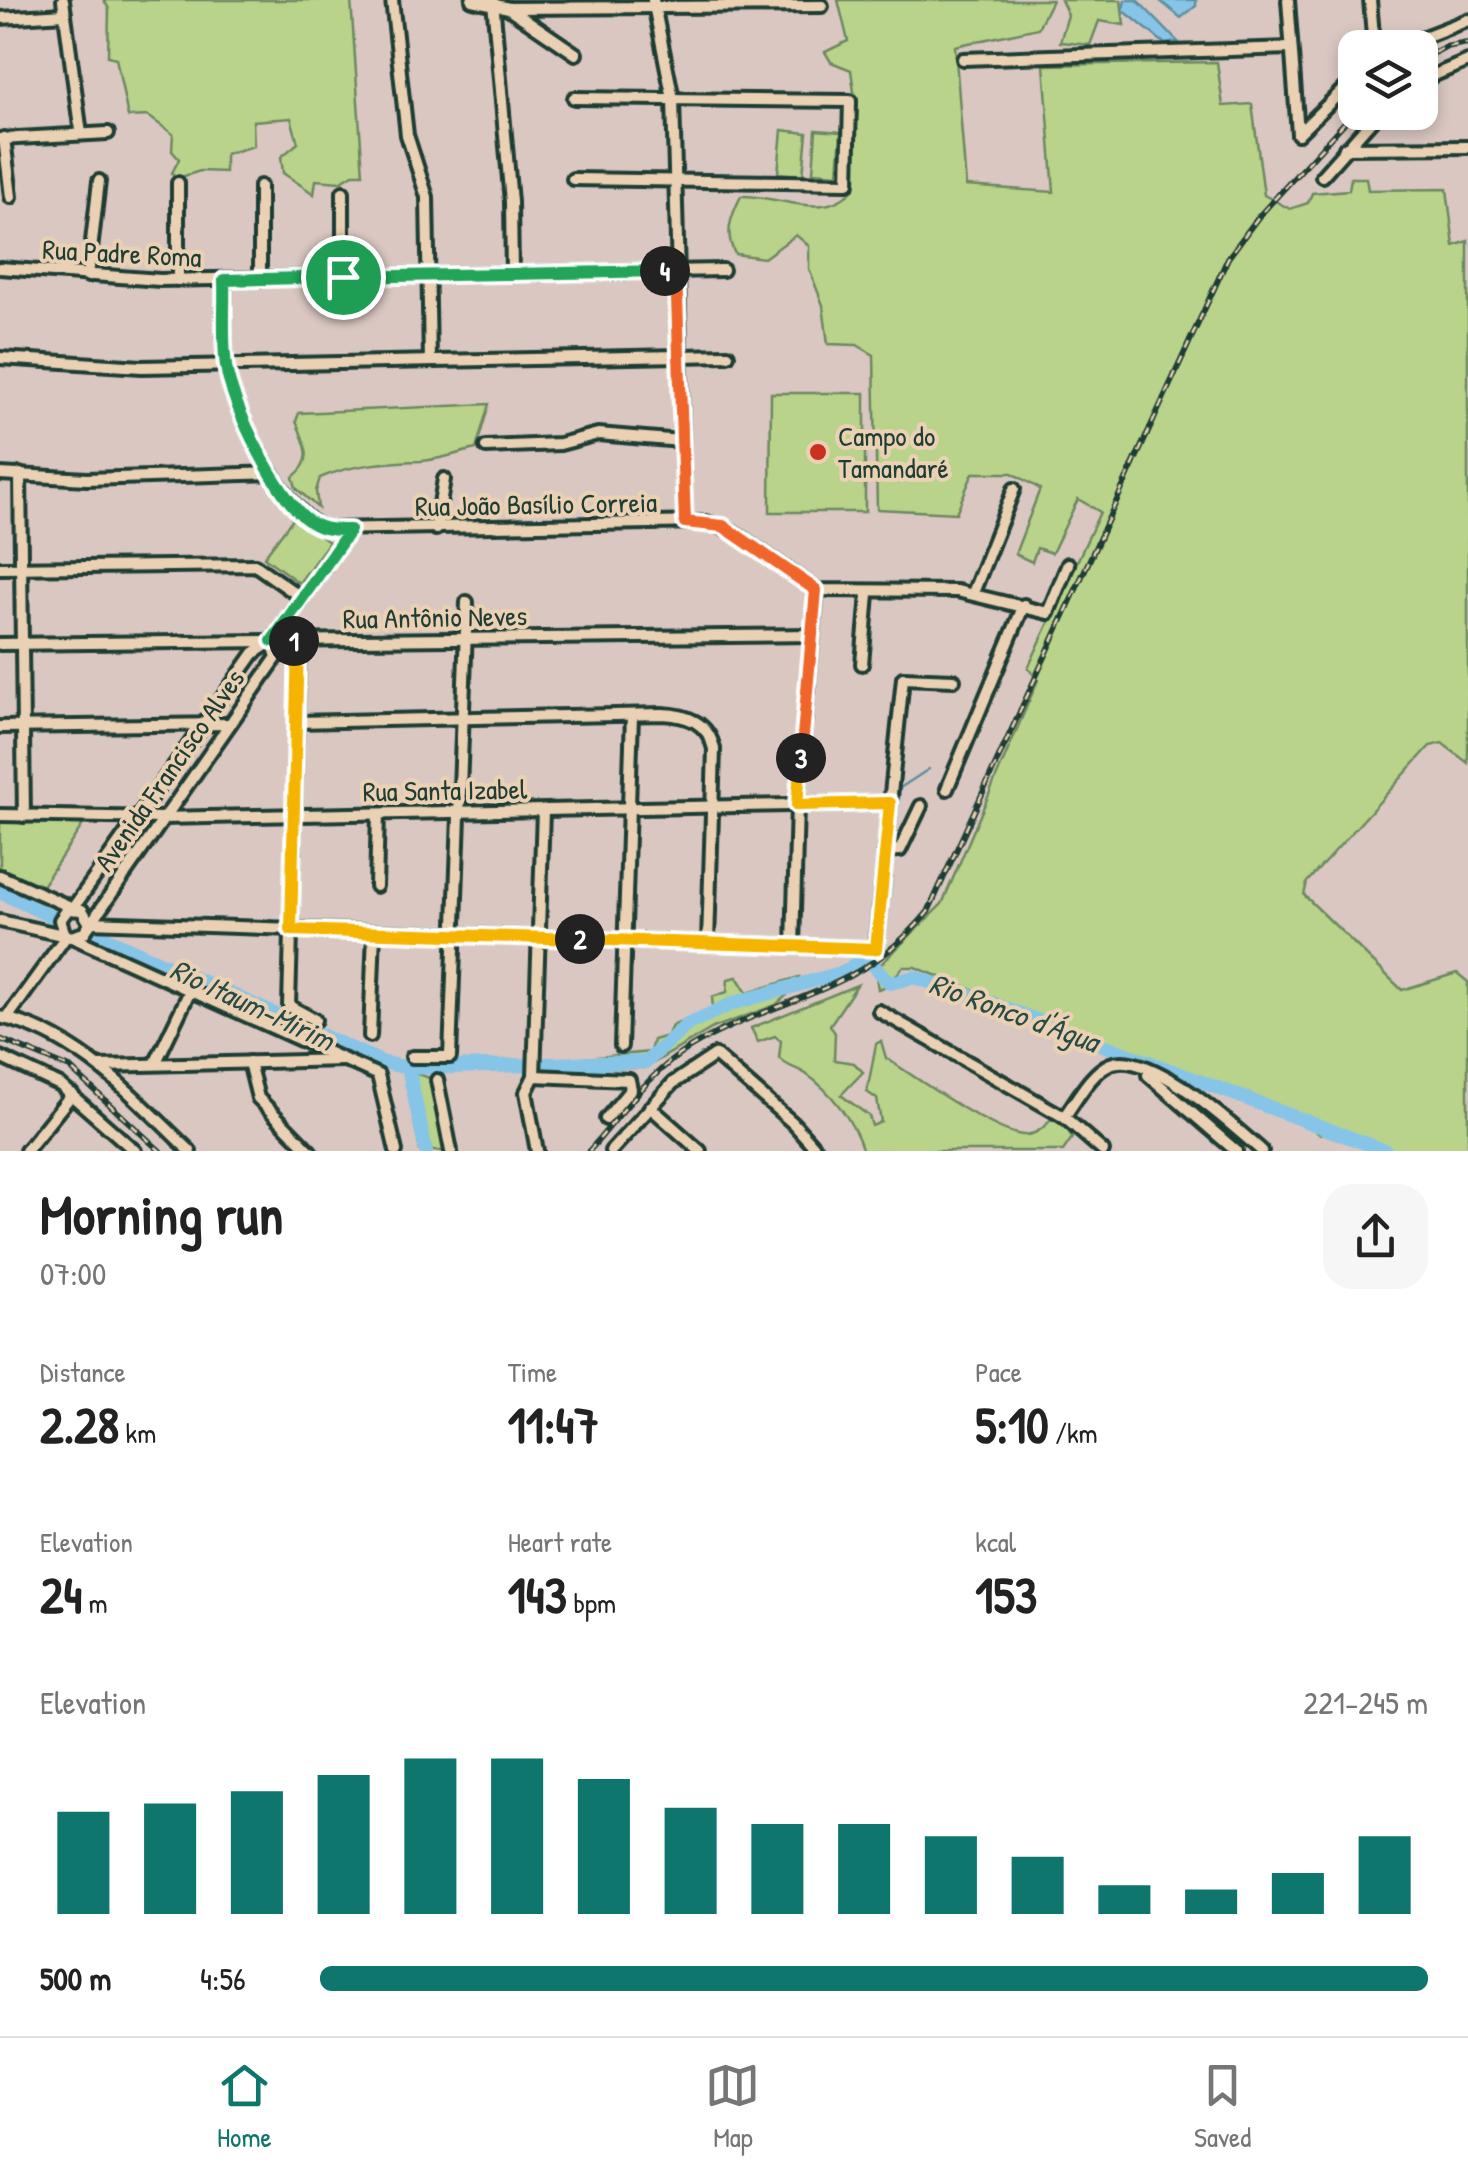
<!DOCTYPE html>
<meta charset="utf-8">
<style>
body{margin:0;font-family:"Patrick Hand",sans-serif;background:#f6f6f6;color:#222;height:100vh;display:flex;flex-direction:column;font-size:38px;white-space:nowrap}
*{box-sizing:border-box;margin:0}
p{font-size:32px;color:#767676}
.icon{flex:none;width:55px;height:55px;fill:none;stroke:currentColor;stroke-width:2;stroke-linecap:round;stroke-linejoin:round}
.map{position:relative;height:1151px;overflow:hidden}
.sheet{display:flex;flex-direction:column;background:#fff;flex:1}
.sheet>*{flex:none}
.buttons{position:absolute;left:1338px;top:30px;display:grid;gap:20px}
.buttons a{display:grid;place-items:center;width:100px;height:100px;border-radius:20px;background:#fff;box-shadow:0 5px 15px #0003;font-size:50px}
.pin{position:absolute;display:grid;place-items:center;width:85px;height:85px;color:#fff;margin:-42px;border:5px solid #fff;border-radius:50%;box-shadow:0 2px 10px #0007}
.km{position:absolute;width:50px;height:50px;margin:-25px;border-radius:50%;background:#222;color:#fff;font-size:28px;line-height:50px;text-align:center}
.round{display:grid;place-items:center;flex:none;width:105px;height:105px;border-radius:30px;background:#f6f6f6}
.overview{display:flex;align-items:center;justify-content:space-between;height:170px;padding:0 40px}
h1{font-size:55px;font-weight:700;line-height:75px}
.metrics{display:grid;grid-template-columns:repeat(3,1fr);gap:15px;height:170px;padding:10px 40px}
.metrics div{display:grid;align-content:center}
.metrics b{font-size:50px;font-weight:700}
.metrics small{font-size:28px;font-weight:400}
.metrics p{font-size:28px}
.chart{height:280px;padding:20px 40px}
.chart p{display:flex;justify-content:space-between}
.chart svg{width:100%;height:180px;margin-top:10px;stroke:#0f766e;stroke-width:6}
ul{padding:0 40px;list-style:none;font-size:32px}
li{display:grid;grid-template-columns:160px 120px 1fr;align-items:center;height:75px}
li i{height:25px;border-radius:12px;background:#0f766e}
.tab-bar{display:flex;justify-content:space-around;align-items:center;height:140px;border-top:2px solid #e0e0e0;background:#fff;font-size:28px;color:#767676}
.tab-bar a{display:grid;justify-items:center;gap:5px}
.tab-bar .on{color:#0f766e}
.map>svg:first-child{display:block}
.green{fill:#b9d38b;stroke:#6c8860;stroke-width:2.5}
.water{fill:#86c5e7;stroke:#5d8f9f;stroke-width:2.5}
.lines{fill:none;stroke-linecap:round;stroke-linejoin:round}
.stream{stroke:#5d8f9f;stroke-width:2.5}
.river{stroke:#86c5e7;stroke-width:14}
.minor-casing{stroke:#1f3d34;stroke-width:18}
.minor{stroke:#ebd1b3;stroke-width:10}
.rail-casing{stroke:#1f3d34;stroke-width:6}
.rail{stroke:#ebd1b3;stroke-width:2.5;stroke-dasharray:8;stroke-linecap:butt}
.split-1-casing{stroke:#fff;stroke-width:20}
.split-2-casing{stroke:#fff;stroke-width:20}
.split-3-casing{stroke:#fff;stroke-width:20}
.split-4-casing{stroke:#fff;stroke-width:20}
.split-5-casing{stroke:#fff;stroke-width:20}
.split-1{stroke:#22a559;stroke-width:12}
.split-2{stroke:#f5b400;stroke-width:12}
.split-3{stroke:#f5b400;stroke-width:12}
.split-4{stroke:#f0652b;stroke-width:12}
.split-5{stroke:#22a559;stroke-width:12}
.poi-dot{fill:#c8321e;stroke:#ebd1b3;stroke-width:4}
.labels{text-anchor:middle;stroke-width:8;stroke-linejoin:round;paint-order:stroke}
.street-label{font-size:28px;fill:#1f3d34;stroke:#ebd1b3}
.poi-label{font-size:28px;fill:#1f3d34;stroke:#ebd1b3;text-anchor:start}
.water-label{font-size:30px;font-style:italic;fill:#294b46;stroke:#ebd1b3}
</style>
<div class="map">
<svg width="1468" height="1151" viewBox="0 0 1468 1151">
<rect width="100%" height="100%" fill="#dac7c1"/>
<filter id="ink" filterUnits="userSpaceOnUse"><feTurbulence type="fractalNoise" baseFrequency=".01" numOctaves="2"/><feDisplacementMap in="SourceGraphic" scale="20" xChannelSelector="R" yChannelSelector="G"/><feConvolveMatrix kernelMatrix="1 2 1 2 8 2 1 2 1" color-interpolation-filters="sRGB"/></filter>
<g filter="url(#ink)">
<g class="green">
<polygon points="104,0 351,0 363,174 353,174 340,182 316,180 314,194 283,173 281,157 298,143 291,118 253,121 254,146 225,154 225,172 200,171 178,178 172,173 179,159 172,151 173,134 148,116 128,117 116,58 108,56 109,9"/>
<path d="M838 0H1052L1038 28 955 46 966 186 1054 192 1044 65 1217 62 1223 106 1252 104 1264 195 1290 209 1308 203 1312 193 1349 190 1351 178H1366L1368 190 1447 189 1454 246 1468 241V763L1442 743 1430 746 1307 882 1304 895 1402 990 1457 973 1468 982V1151H1374L1365 1143 1343 1140 1337 1131 1319 1134 1308 1124 1189 1083 1178 1071 915 967H903L887 986 878 989 875 970 942 904 1038 680 1028 668 1100 512 1078 499 1052 553 1037 548 1032 562 1015 554 1040 489 1012 473H973L956 513 877 509 874 355 857 345 828 344 823 305 809 269V246L796 235 764 258 735 254C724 233 731 216 741 196 782 195 823 223 855 188L857 114 851 70 831 62 825 52 848 41Z"/>
<polygon points="1061,0 1121,0 1124,25 1099,21 1090,45 1060,42 1068,15"/>
<polygon points="782,130 807,133 803,175 778,173"/>
<polygon points="816,130 841,132 838,174 813,172"/>
<polygon points="771,393 865,393 865,512 770,512"/>
<path d="M489 404 476 449C458 453 439 460 421 461 388 462 352 464 320 478L316 491 318 508 296 488 293 477C316 459 305 445 296 421L299 413Z"/>
<polygon points="294,517 329,542 299,583 264,557"/>
<polygon points="0,821 84,823 40,889 0,870"/>
<polygon points="737,977 747,993 799,977 803,980 776,1005 713,1028 645,1068 552,1068 555,1061 650,1052 653,1040 667,1036 672,1026 713,1009 712,997 727,992 728,979"/>
<path d="M857 985 830 1025 835 1033 834 1060 854 1063 863 1072 841 1095 869 1116 872 1126 881 1122 877 1099 867 1092 876 1044 881 1041 886 1058C912 1075 999 1137 1026 1135 1038 1134 1046 1126 1052 1118L1063 1121 1072 1138 1063 1151H863C854 1122 832 1092 806 1074 796 1067 788 1068 779 1058L781 1041 775 1036 758 1042 751 1028Z"/>
<polygon points="417,1074 430,1078 446,1151 420,1151 408,1088"/>
</g>
<g class="water">
<polygon points="1125,0 1137,0 1178,42 1165,44 1123,10"/>
<polygon points="1159,0 1196,0 1196,6 1181,18"/>
</g>
<g class="lines">
<g class="stream">
<polyline points="895,843 900,788 929,769"/>
<polyline points="869,957 878,957 884,950 892,877"/>
</g>
<g class="river">
<polyline points="0,892 56,919"/>
<polyline points="99,935 381,1062 408,1068 530,1065"/>
<polyline points="547,1064 646,1062 688,1024 734,1003 848,971 863,955 890,983 914,977 975,997 1386,1151"/>
<polyline points="408,1068 426,1151"/>
</g>
<defs>
<g id="minor">
<polyline points="63,0 81,134"/>
<polyline points="392,0 407,135 427,197 430,361"/>
<polyline points="472,0 509,8 822,6"/>
<polyline points="653,0 673,99 685,523"/>
<polyline points="1288,0 1298,134"/>
<polyline points="1370,0 1374,48"/>
<polyline points="493,1 511,202 512,274"/>
<polyline points="510,9 576,54"/>
<polyline points="0,18 65,14"/>
<polyline points="1396,48 1468,20"/>
<polyline points="963,59 1291,48"/>
<polyline points="1420,81 1468,61"/>
<polyline points="1298,134 1355,78"/>
<polyline points="4,138 11,197"/>
<polyline points="0,139 108,133"/>
<polyline points="1345,148 1468,147"/>
<polyline points="1322,176 1379,112"/>
<polyline points="573,179 848,183 850,101 574,98"/>
<polyline points="260,186 260,279"/>
<polyline points="343,192 343,277"/>
<polyline points="0,268 160,280 723,270"/>
<polyline points="88,276 99,181"/>
<polyline points="178,280 178,183"/>
<path d="M225 280C225 308 222 338 226 366 232 409 284 514 326 529L706 522 732 531 817 590 957 591 1048 613 1068 564"/>
<polyline points="0,358 142,367 728,355"/>
<polyline points="486,447 560,444 598,434 681,441"/>
<polyline points="0,474 87,479 272,473"/>
<polyline points="20,474 24,816"/>
<polyline points="436,529 444,479"/>
<polyline points="0,568 255,565 302,598"/>
<polyline points="973,593 1014,489"/>
<polyline points="299,641 289,1006 315,1020"/>
<polyline points="0,644 811,635"/>
<polyline points="862,664 868,594"/>
<path d="M296 722 662 714C687 715 708 722 714 749L708 943"/>
<polyline points="0,727 229,724"/>
<polyline points="947,789 1024,605"/>
<polyline points="0,815 162,818 890,803"/>
<polyline points="885,851 900,850 921,806"/>
<polyline points="0,876 73,908 254,653 272,641 350,530"/>
<polyline points="376,886 378,814"/>
<polyline points="0,921 71,937 84,933 277,657 272,641"/>
<polyline points="89,922 875,949 903,678 954,680"/>
<polyline points="64,932 60,920 68,909 82,910 89,922"/>
<polyline points="72,937 378,1075 396,1151"/>
<polyline points="793,946 797,805 817,590"/>
<polyline points="879,1011 1064,1117 1103,1151"/>
<path d="M0 1017C79 1034 134 1098 190 1151"/>
<polyline points="7,1018 67,935"/>
<polyline points="370,1036 374,932"/>
<polyline points="621,1046 632,715"/>
<polyline points="0,1057 60,1085 135,1151"/>
<polyline points="412,1057 450,1057 467,602"/>
<polyline points="249,1062 258,1098 310,1151"/>
<polyline points="155,1064 191,989"/>
<polyline points="100,1066 344,1060"/>
<polyline points="1148,1075 1236,1151"/>
<polyline points="534,1076 629,1080 631,1089 606,1119"/>
<polyline points="437,1080 451,1151"/>
<polyline points="650,1107 700,1151"/>
<path d="M1064 1117C1076 1101 1091 1072 1110 1064 1150 1048 1234 1127 1262 1151"/>
<polyline points="26,1151 72,1094"/>
<polyline points="537,1151 526,1092 534,1076 543,811"/>
<polyline points="611,1151 673,1083 715,1055 793,1123 818,1151"/>
</g>
</defs>
<use href="#minor" class="minor-casing"/>
<use href="#minor" class="minor"/>
<defs>
<g id="rail">
<polyline points="1420,60 1445,47 1468,43"/>
<polyline points="0,1039 70,1068 160,1151"/>
<path d="M589 1151C620 1116 650 1071 691 1047 777 996 859 996 928 912L1228 258 1259 216 1355 111"/>
</g>
</defs>
<use href="#rail" class="rail-casing"/>
<use href="#rail" class="rail"/>
</g>
</g>
<g class="lines" filter="url(#ink)">
<defs>
<path id="split-1" d="M294 641H272L350 530C336 530 323 530 312 523 279 503 231 404 226 366 222 338 225 308 224 280L343 277"/>
<polyline id="split-2" points="294,641 298,641 291,930 580,939"/>
<polyline id="split-3" points="580,939 876,949 890,803 797,805 801,758"/>
<polyline id="split-4" points="665,271 676,271 685,522 723,526 816,590 801,758"/>
<polyline id="split-5" points="343,277 665,271"/>
</defs>
<use href="#split-1" class="split-1-casing"/>
<use href="#split-2" class="split-2-casing"/>
<use href="#split-3" class="split-3-casing"/>
<use href="#split-4" class="split-4-casing"/>
<use href="#split-5" class="split-5-casing"/>
<use href="#split-1" class="split-1"/>
<use href="#split-2" class="split-2"/>
<use href="#split-3" class="split-3"/>
<use href="#split-4" class="split-4"/>
<use href="#split-5" class="split-5"/>
</g>
<circle class="poi-dot" cx="818" cy="452" r="10"/>
<g class="labels">
<g class="street-label">
<text transform="translate(122 253) rotate(3)" y="10">Rua Padre Roma</text>
<text transform="translate(536 504) rotate(-1)" y="10">Rua João Basílio Correia</text>
<text transform="translate(435 617) rotate(-1)" y="10">Rua Antônio Neves</text>
<text transform="translate(169 770) rotate(-55)" y="10">Avenida Francisco Alves</text>
<text transform="translate(445 790) rotate(-1)" y="10">Rua Santa Izabel</text>
</g>
<g class="poi-label">
<text x="838" y="446">Campo do<tspan x="838" dy="32">Tamandaré</tspan></text>
</g>
<g class="water-label">
<text transform="translate(252 1005) rotate(25)" y="10">Rio Itaum-Mirim</text>
<text transform="translate(1014 1013) rotate(20)" y="10">Rio Ronco d'Água</text>
</g>
</g>
</svg>
<div class="buttons">
<a><svg class="icon" aria-label="layers" viewBox="0 0 24 24"><path d="M12 4l9 5-9 5-9-5zM3 14l9 5 9-5"/></svg></a>
</div>
<div class="pin" style="left:343px;top:277px;background:#1e9e55"><svg class="icon" aria-label="arrive" viewBox="0 0 24 24"><path d="M6 21V4h12l-3 4 3 4H6"/></svg></div>
<b class="km" style="left:294px;top:641px">1</b>
<b class="km" style="left:580px;top:939px">2</b>
<b class="km" style="left:801px;top:758px">3</b>
<b class="km" style="left:665px;top:271px">4</b>
</div>
<section class="sheet">
<div class="overview"><div><h1>Morning run</h1><p>07:00</p></div><a class="round"><svg class="icon" aria-label="share" viewBox="0 0 24 24"><path d="M12 15V3M7 8l5-5 5 5M5 13v7h14v-7"/></svg></a></div>
<div class="metrics">
<div><p>Distance</p><b>2.28<small> km</small></b></div>
<div><p>Time</p><b>11:47</b></div>
<div><p>Pace</p><b>5:10<small> /km</small></b></div>
</div>
<div class="metrics">
<div><p>Elevation</p><b>24<small> m</small></b></div>
<div><p>Heart rate</p><b>143<small> bpm</small></b></div>
<div><p>kcal</p><b>153</b></div>
</div>
<div class="chart"><p><span>Elevation</span>221–245 m</p>
<svg viewBox="0 0 160 44" preserveAspectRatio="none"><path d="M5 44V19M15 44V17M25 44V14M35 44V10M45 44V6M55 44V6M65 44V11M75 44V18M85 44V22M95 44V22M105 44V25M115 44V30M125 44V37M135 44V38M145 44V34M155 44V25"/></svg>
</div>
<ul>
<li><b>500 m</b>4:56<i style="width:100%"></i></li>
</ul>
</section>
<nav class="tab-bar">
<a class="on"><svg class="icon" aria-label="home" viewBox="0 0 24 24"><path d="M3 11l9-7 9 7M6 9v11h12V9"/></svg>Home</a>
<a><svg class="icon" aria-label="map" viewBox="0 0 24 24"><path d="M3 6l6-2 6 2 6-2v14l-6 2-6-2-6 2zM9 4v14M15 6v14"/></svg>Map</a>
<a><svg class="icon" aria-label="saved" viewBox="0 0 24 24"><path d="M7 4h10v16l-5-4-5 4z"/></svg>Saved</a>
</nav>
